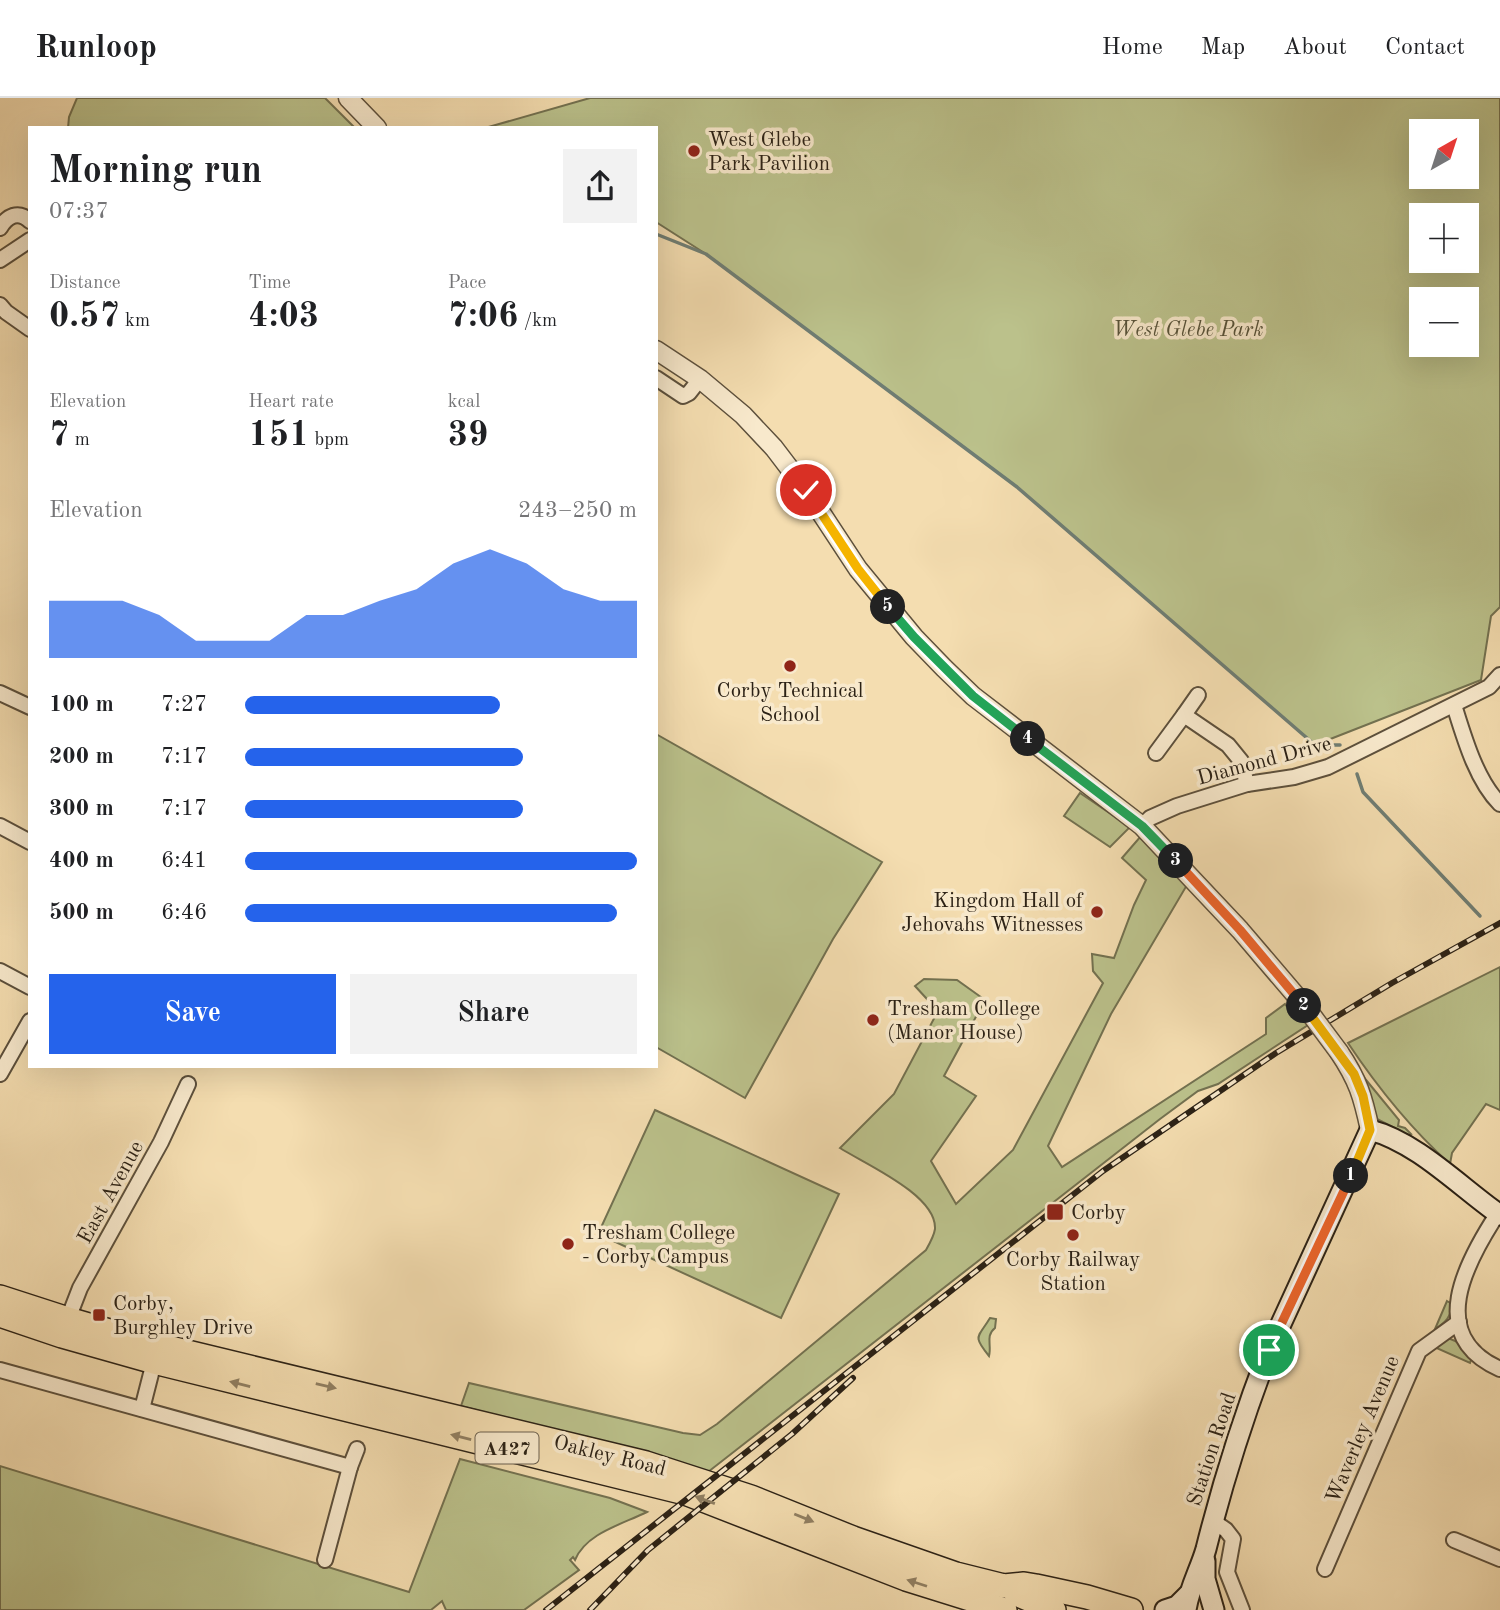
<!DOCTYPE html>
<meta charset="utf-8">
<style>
body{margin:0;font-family:"Old Standard TT",serif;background:#f2f2f2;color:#202124;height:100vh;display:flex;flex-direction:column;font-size:26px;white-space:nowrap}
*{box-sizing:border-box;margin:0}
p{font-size:23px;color:#757577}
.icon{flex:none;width:38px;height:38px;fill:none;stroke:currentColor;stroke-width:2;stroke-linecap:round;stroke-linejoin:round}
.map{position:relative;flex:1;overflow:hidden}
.drawer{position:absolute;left:28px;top:28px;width:630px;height:942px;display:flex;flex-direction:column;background:#fff;border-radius:0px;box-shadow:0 7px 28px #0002}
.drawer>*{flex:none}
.needle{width:46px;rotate:39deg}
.tools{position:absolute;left:1409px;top:21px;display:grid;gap:14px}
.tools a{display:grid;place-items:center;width:70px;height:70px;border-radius:0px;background:#fff;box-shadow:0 7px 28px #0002;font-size:35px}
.pin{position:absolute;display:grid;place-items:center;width:60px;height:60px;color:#fff;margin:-30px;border:4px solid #fff;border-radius:50%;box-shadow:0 2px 7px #0007}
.km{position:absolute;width:35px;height:35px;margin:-18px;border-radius:50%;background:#222;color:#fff;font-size:19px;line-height:35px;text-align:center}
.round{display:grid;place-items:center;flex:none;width:74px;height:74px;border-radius:0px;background:#f2f2f2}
.headline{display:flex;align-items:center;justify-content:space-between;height:119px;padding:0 21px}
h1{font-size:38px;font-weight:700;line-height:52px}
.metrics{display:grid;grid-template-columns:repeat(3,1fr);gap:10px;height:119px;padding:7px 21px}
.metrics div{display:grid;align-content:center}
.metrics b{font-size:35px;font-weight:700}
.metrics small{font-size:19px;font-weight:400}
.metrics p{font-size:19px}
.chart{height:196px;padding:14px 21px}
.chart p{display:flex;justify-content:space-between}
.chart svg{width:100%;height:126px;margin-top:7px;fill:#2563eb;opacity:.7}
.cta{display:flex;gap:14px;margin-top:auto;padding:14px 21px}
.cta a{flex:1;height:80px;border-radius:0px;background:#2563eb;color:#fff;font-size:28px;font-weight:700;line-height:80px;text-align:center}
.cta a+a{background:#f2f2f2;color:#202124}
ul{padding:0 21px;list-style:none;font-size:23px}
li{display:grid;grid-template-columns:112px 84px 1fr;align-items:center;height:52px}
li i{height:18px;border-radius:9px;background:#2563eb}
header{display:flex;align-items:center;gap:42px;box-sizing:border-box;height:98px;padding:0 35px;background:#fff;border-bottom:2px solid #e0e0e0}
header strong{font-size:33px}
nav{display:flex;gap:38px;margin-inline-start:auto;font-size:24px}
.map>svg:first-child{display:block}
.green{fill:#bbc18b;stroke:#737150;stroke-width:2;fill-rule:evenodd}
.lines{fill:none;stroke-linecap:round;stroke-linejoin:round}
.stream{stroke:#6f7d73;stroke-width:3.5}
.minor-casing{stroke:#5d503c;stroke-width:18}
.tertiary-casing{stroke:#5d503c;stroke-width:21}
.secondary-casing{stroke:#2b2115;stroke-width:23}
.trunk-casing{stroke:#2b2115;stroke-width:26}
.minor{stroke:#f8e9cc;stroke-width:14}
.tertiary{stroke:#f8e9cc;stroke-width:18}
.secondary{stroke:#f8e9cc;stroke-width:19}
.trunk{stroke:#f4ddb0;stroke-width:23}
.rail-casing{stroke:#2b2115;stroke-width:6}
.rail{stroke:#f8e9cc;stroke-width:3.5;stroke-dasharray:10;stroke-linecap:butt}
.tertiary-bridge-casing{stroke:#5d503c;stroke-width:21;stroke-linecap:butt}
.tertiary-bridge{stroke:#f8e9cc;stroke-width:18}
.oneway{fill:#907f62}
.split-1-casing{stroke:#fff;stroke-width:14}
.split-2-casing{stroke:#fff;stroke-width:14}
.split-3-casing{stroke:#fff;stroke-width:14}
.split-4-casing{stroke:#fff;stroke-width:14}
.split-5-casing{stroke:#fff;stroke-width:14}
.split-6-casing{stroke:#fff;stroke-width:14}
.split-1{stroke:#f0652b;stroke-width:9}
.split-2{stroke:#f5b400;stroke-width:9}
.split-3{stroke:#f0652b;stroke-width:9}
.split-4{stroke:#22a559;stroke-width:9}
.split-5{stroke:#22a559;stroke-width:9}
.split-6{stroke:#f5b400;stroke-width:9}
.poi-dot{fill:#8f2418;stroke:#f8e9cc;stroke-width:2.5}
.labels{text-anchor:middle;stroke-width:7;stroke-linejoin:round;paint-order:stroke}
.shield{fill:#f8e9cc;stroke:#685d4c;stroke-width:2}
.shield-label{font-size:19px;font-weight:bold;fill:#2b2115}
.poi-label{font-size:21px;fill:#2b2115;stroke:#f8e9cc;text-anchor:start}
.park-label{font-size:21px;font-style:italic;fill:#565138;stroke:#f8e9cc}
.street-label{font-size:21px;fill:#2b2115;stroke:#f8e9cc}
</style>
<header>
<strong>Runloop</strong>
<nav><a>Home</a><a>Map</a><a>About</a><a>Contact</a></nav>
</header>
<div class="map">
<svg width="1500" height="1512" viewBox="0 0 1500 1512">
<rect width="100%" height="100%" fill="#f4ddb0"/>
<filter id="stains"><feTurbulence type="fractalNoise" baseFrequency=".00286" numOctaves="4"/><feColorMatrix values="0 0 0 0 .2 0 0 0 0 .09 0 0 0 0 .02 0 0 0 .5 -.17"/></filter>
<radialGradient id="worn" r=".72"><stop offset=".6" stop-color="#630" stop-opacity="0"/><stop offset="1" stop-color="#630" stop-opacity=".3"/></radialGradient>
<g class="green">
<polygon points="77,0 325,0 355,30 68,30 69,19"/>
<path d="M590 0H1500V509L1491 518 1481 582 1315 647 1017 389 706 156 656 124V30H485ZM1421 33H1466V79H1421ZM1421 117H1466V163H1421ZM1421 201H1466V247H1421Z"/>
<polygon points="656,636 882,764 833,841 745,1000 656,949"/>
<polygon points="1080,695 1130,729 1110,749 1064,718"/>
<path d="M1141 738 1187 787 1111 916 1048 1048 1062 1069 1266 936V920L1285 906C1291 915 1300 918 1308 927L1218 986 1198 993 1160 1021 708 1374 461 1308 469 1285 683 1335 700 1337 717 1326 926 1152C930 1145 934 1138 935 1131 937 1097 865 1066 840 1050L894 996 938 913 915 888 924 881 957 882 985 902 944 978 976 998 931 1063 956 1106 1013 1052 1103 885 1093 873 1092 856 1114 860 1134 807 1146 782 1122 760Z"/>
<path d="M1500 869V1012L1486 1006 1452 1055 1450 1066C1410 1030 1378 990 1348 945Z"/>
<polygon points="1362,977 1399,1022 1398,1028 1405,1030 1411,1036 1408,1037 1377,1021"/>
<polygon points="655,1012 839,1096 781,1220 598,1136"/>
<path d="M1447 1203 1452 1206C1451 1219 1446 1224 1435 1231Z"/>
<path d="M990 1220 996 1221 995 1230C985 1238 992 1247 989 1258 972 1237 978 1240 990 1220Z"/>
<polygon points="1448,1240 1460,1245 1472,1259 1470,1265 1432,1248"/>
<path d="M460 1361 610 1400 647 1414C623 1426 586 1435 575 1462L573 1459 570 1462 579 1472 524 1512H446L442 1503 431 1512H0V1368L409 1494Z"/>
</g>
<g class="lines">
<g class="stream">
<polyline points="656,136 706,156 1017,389 1315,647 1340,647"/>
<polyline points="1357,676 1363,694 1480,818"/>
</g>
<defs>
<g id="minor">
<path d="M0 130C7 118 18 112 30 123"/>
<polyline points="0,162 30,142"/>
<polyline points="0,207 6,214 30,231"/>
<polyline points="656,280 683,298 689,295 700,281"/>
<polyline points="0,595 30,609"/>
<path d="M1454 607C1464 639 1476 682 1500 706"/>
<polyline points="1184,617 1198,597"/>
<polyline points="1156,655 1184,617 1228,647 1241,663 1247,686"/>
<polyline points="0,728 30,744"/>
<polyline points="1142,728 1150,720 1177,708 1247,686 1294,679 1328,669 1489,589 1500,577"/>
<polyline points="0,873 30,889"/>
<polyline points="0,976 30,923"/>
<path d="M1498 1115C1466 1164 1425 1238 1500 1271"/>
<polyline points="68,1221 80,1190 161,1044 188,986"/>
<polyline points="0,1272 350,1369 325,1462"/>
<polyline points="142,1311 154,1264"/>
<polyline points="350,1369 357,1351"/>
<polyline points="1213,1423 1226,1432 1233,1441 1227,1474 1242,1512"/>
<polyline points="1454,1442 1500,1461"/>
<polyline points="1325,1471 1419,1253 1459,1224"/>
</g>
<g id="tertiary">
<polyline points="348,0 377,30"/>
<polyline points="656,252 700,281 743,317 774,350 806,392 858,471 914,539 944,570 973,598 1142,728 1240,832 1304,907"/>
<path d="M1339 954C1358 982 1363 999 1370 1032"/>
</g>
<g id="secondary">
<polyline points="1205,1463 1205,1481 1214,1512"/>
<polyline points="1165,1512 1177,1508 1188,1497"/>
<path d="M1186 1512C1189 1490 1200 1472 1206 1451 1223 1383 1244 1317 1269 1252L1370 1032C1417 1044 1460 1089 1500 1117"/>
</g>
<g id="trunk">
<polyline points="0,1199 68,1221 158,1247 646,1365 751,1399 853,1440 956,1476 1004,1488 1024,1486 1036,1488 1087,1499 1131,1512"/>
<polyline points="0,1217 62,1238 154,1264 685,1395 906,1481 1005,1512"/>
<polyline points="1016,1496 1054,1512"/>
</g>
</defs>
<use href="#minor" class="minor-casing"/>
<use href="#tertiary" class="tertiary-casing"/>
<use href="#secondary" class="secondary-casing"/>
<use href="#trunk" class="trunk-casing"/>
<use href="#minor" class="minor"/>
<use href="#tertiary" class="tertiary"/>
<use href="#secondary" class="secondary"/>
<use href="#trunk" class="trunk"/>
<defs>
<g id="rail">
<polyline points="546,1512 1103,1073 1276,955 1392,885 1500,825"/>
<polyline points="590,1512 648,1452 792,1336 853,1280"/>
</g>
</defs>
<use href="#rail" class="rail-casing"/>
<use href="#rail" class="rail"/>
<defs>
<polyline id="tertiary-bridge" points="1304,907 1339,954"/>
</defs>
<use href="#tertiary-bridge" class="tertiary-bridge-casing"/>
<use href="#tertiary-bridge" class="tertiary-bridge"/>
</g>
<defs><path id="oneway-solid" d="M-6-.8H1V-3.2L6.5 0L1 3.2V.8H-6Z" transform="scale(1.75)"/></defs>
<g class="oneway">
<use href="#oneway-solid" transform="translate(240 1286) rotate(-166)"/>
<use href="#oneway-solid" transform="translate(326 1288) rotate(13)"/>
<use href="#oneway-solid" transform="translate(461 1339) rotate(-166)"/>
<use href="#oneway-solid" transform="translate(705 1402) rotate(-160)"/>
<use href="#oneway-solid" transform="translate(804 1420) rotate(22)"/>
<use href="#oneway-solid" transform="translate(917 1485) rotate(-162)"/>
</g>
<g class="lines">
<defs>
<polyline id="split-1" points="1269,1252 1351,1078"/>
<polyline id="split-2" points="1304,908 1354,976 1363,998 1370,1032 1351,1078"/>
<polyline id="split-3" points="1176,763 1240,832 1304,908"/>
<polyline id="split-4" points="1028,641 1142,728 1176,763"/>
<polyline id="split-5" points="888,509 914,539 973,598 1028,641"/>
<polyline id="split-6" points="806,392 858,471 888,509"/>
</defs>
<use href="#split-1" class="split-1-casing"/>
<use href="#split-2" class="split-2-casing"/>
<use href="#split-3" class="split-3-casing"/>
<use href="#split-4" class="split-4-casing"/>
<use href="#split-5" class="split-5-casing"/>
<use href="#split-6" class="split-6-casing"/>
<use href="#split-1" class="split-1"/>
<use href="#split-2" class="split-2"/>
<use href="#split-3" class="split-3"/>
<use href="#split-4" class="split-4"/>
<use href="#split-5" class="split-5"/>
<use href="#split-6" class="split-6"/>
</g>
<g class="poi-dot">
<circle cx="694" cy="53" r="7"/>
<circle cx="790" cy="568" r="7"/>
<circle cx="1097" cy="814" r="7"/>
<circle cx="873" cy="922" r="7"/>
<rect x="1046" y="1105" width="18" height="18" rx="3.5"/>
<circle cx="1073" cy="1137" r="7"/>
<circle cx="568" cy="1146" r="7"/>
<rect x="92" y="1210" width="14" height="14" rx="3.5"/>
</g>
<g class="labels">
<rect class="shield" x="475.5" y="1334.5" width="63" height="31" rx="5"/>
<g class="shield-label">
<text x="507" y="1357">A427</text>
</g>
<g class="poi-label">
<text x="708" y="48">West Glebe<tspan x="708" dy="24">Park Pavilion</tspan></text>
<text x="790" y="599" text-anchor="middle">Corby Technical<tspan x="790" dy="24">School</tspan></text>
<text x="1083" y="809" text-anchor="end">Kingdom Hall of<tspan x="1083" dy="24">Jehovahs Witnesses</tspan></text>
<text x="887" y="917">Tresham College<tspan x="887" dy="24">(Manor House)</tspan></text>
<text x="1071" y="1121">Corby</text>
<text x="582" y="1141">Tresham College<tspan x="582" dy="24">- Corby Campus</tspan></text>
<text x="1073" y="1168" text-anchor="middle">Corby Railway<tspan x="1073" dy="24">Station</tspan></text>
<text x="113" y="1212">Corby,<tspan x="113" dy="24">Burghley Drive</tspan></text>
</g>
<g class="park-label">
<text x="1188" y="238">West Glebe Park</text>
</g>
<g class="street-label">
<text transform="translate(1264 662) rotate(-15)" y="7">Diamond Drive</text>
<text transform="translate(110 1094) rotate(-61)" y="7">East Avenue</text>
<text transform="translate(1362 1331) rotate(-67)" y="7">Waverley Avenue</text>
<text transform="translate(1211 1351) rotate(-72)" y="7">Station Road</text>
<text transform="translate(610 1357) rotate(14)" y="7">Oakley Road</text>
</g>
</g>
<rect width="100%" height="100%" filter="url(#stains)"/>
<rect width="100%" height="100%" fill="url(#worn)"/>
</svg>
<div class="tools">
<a><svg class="needle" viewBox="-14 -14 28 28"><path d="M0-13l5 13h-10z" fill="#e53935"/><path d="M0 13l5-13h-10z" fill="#757577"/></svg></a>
<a>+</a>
<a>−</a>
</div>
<div class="pin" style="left:1269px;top:1252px;background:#1e9e55"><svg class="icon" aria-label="arrive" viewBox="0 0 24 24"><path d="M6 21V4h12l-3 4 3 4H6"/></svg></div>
<div class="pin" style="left:806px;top:392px;background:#d93025"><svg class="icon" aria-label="check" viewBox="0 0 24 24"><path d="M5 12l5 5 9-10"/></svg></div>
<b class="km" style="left:1351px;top:1078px">1</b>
<b class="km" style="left:1304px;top:908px">2</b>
<b class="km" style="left:1176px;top:763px">3</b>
<b class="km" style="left:1028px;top:641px">4</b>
<b class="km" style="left:888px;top:509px">5</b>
<section class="drawer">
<div class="headline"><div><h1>Morning run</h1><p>07:37</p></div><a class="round"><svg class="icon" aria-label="share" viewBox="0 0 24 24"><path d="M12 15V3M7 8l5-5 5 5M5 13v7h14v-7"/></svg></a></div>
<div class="metrics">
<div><p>Distance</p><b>0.57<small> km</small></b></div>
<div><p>Time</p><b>4:03</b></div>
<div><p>Pace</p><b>7:06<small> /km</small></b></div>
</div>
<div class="metrics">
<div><p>Elevation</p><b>7<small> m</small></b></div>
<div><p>Heart rate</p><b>151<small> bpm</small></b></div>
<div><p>kcal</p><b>39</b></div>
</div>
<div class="chart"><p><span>Elevation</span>243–250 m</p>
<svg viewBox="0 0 160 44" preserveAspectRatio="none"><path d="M0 44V24L10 24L20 24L30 29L40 38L50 38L60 38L70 29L80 29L90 24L100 20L110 11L120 6L130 11L140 20L150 24L160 24V44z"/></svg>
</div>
<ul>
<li><b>100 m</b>7:27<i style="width:65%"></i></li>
<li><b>200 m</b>7:17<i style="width:71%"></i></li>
<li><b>300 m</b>7:17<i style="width:71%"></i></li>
<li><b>400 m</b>6:41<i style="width:100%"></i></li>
<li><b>500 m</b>6:46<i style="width:95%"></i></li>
</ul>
<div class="cta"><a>Save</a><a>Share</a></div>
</section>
</div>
